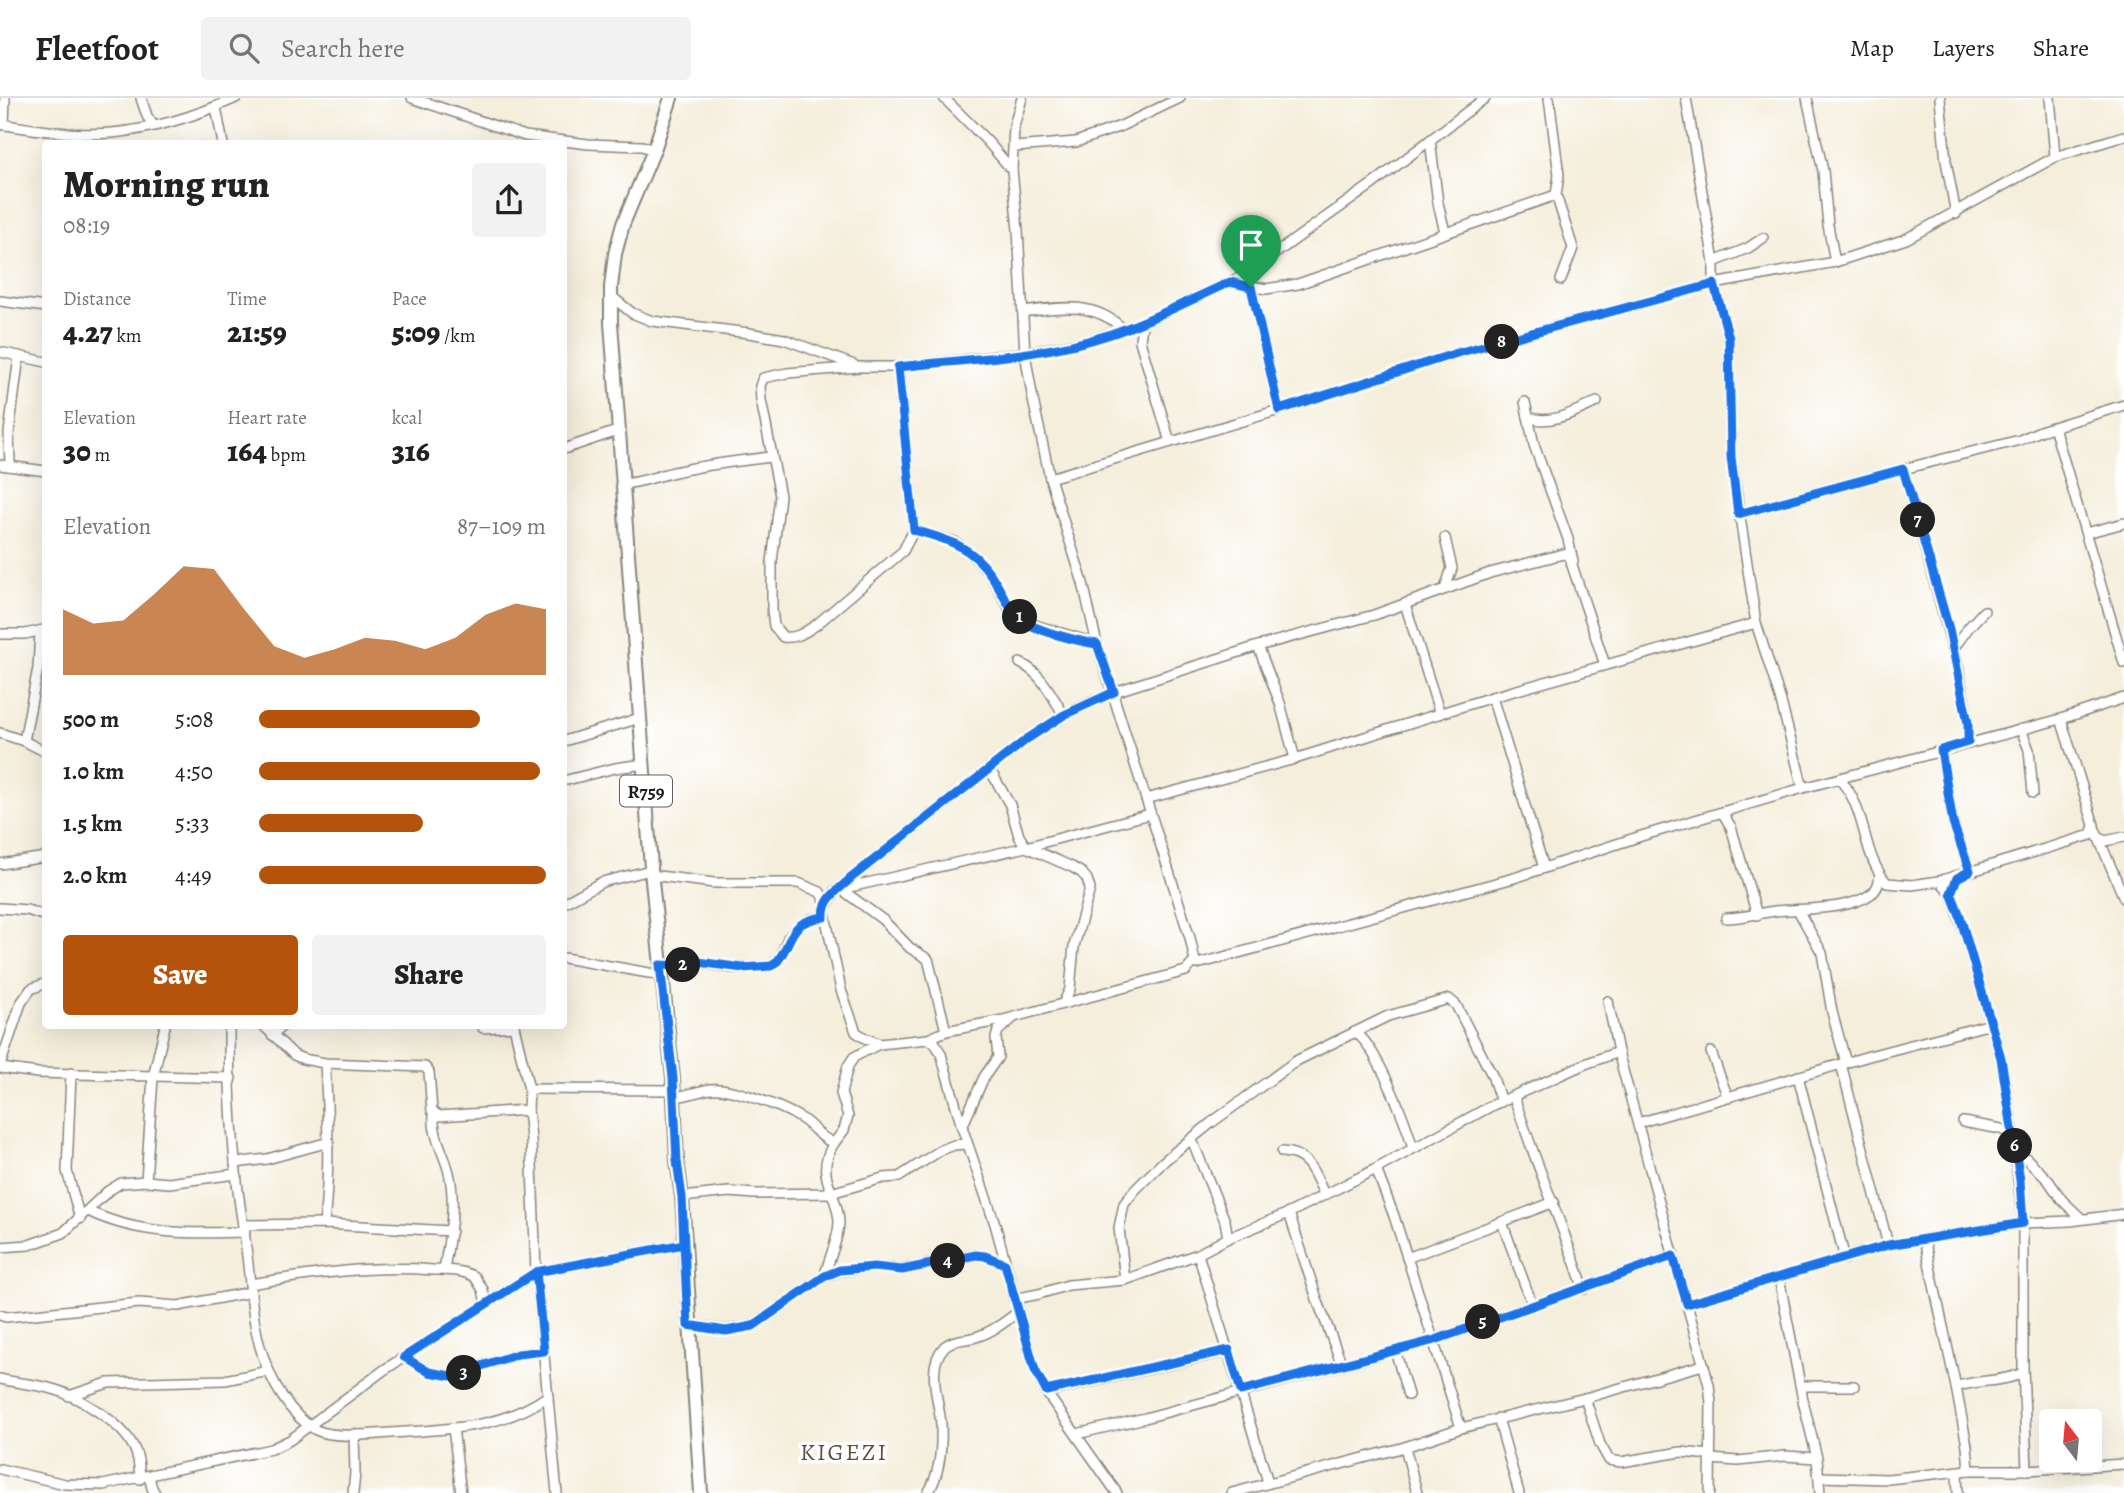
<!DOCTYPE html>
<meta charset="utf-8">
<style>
body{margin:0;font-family:Alegreya,serif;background:#f2f2f2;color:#222;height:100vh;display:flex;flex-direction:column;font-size:26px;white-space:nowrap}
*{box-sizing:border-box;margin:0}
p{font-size:23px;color:#767676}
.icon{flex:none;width:38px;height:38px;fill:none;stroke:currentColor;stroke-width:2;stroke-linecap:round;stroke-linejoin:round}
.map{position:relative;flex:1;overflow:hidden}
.details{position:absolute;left:42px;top:42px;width:525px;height:889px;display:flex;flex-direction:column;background:#fff;border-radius:7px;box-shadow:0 7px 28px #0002}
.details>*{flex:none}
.needle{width:46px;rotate:344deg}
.fabs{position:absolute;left:2039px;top:1311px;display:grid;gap:14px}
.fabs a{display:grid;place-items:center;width:63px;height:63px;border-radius:7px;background:#fff;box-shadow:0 7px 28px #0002;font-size:35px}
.pin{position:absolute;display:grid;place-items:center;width:60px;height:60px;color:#fff;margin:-72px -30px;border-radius:50% 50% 50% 0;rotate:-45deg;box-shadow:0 0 7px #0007}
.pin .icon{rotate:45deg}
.km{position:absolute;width:35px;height:35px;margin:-18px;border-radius:50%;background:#222;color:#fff;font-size:19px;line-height:35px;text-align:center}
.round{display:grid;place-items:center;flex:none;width:74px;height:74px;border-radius:7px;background:#f2f2f2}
.summary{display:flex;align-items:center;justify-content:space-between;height:119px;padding:0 21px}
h1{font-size:38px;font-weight:800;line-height:52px}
.stats{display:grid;grid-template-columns:repeat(3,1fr);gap:10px;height:119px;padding:7px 21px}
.stats div{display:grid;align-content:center}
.stats b{font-size:30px;font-weight:800}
.stats small{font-size:19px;font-weight:400}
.stats p{font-size:19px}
.chart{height:196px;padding:14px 21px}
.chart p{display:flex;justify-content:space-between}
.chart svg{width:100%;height:126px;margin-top:7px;fill:#b45309;opacity:.7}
.cta{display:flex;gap:14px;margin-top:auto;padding:14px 21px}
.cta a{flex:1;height:80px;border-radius:7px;background:#b45309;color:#fff;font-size:28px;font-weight:800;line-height:80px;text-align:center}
.cta a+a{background:#f2f2f2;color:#222}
ul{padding:0 21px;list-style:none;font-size:23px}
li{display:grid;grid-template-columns:112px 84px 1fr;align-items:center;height:52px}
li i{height:18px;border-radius:9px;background:#b45309}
header{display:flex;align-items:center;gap:42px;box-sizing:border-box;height:98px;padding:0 35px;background:#fff;border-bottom:2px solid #e0e0e0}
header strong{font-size:33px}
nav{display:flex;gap:38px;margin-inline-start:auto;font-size:24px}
.search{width:490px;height:63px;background:#f2f2f2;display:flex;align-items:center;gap:18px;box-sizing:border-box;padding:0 24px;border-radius:7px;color:#767676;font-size:26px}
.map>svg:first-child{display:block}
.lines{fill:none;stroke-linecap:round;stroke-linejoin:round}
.minor-casing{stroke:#88857c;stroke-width:12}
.major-casing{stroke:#88857c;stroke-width:16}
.minor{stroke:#fff;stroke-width:9}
.major{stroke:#fff;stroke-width:12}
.route-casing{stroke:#fff;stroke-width:14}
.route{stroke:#1a73e8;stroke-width:9}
.labels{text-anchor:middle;stroke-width:7;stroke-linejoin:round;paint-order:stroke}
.shield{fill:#fff;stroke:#606060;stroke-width:2}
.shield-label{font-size:19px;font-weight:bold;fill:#1c1c1c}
.quarter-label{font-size:24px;letter-spacing:2px;fill:#60503f;stroke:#fff}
</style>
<header>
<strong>Fleetfoot</strong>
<div class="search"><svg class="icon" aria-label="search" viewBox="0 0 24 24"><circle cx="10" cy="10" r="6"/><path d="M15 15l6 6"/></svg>Search here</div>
<nav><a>Map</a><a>Layers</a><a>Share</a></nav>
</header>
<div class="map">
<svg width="2124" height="1395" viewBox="0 0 2124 1395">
<rect width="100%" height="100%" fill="#fff"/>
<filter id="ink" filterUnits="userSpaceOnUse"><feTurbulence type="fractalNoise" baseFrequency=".0143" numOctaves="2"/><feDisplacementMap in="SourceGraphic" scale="14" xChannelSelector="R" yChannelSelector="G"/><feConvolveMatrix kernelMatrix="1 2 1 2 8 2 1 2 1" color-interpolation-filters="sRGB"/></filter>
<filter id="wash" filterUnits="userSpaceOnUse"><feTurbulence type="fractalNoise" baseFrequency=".00686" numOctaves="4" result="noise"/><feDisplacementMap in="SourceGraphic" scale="28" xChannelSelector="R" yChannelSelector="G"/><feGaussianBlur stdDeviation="1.57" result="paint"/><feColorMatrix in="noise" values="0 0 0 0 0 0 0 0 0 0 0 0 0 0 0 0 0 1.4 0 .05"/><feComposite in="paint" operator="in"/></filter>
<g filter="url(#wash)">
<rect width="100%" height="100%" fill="#f4eedb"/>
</g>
<g filter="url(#ink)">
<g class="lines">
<defs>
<g id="minor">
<polyline points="141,0 147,18 153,27"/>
<polyline points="412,0 525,38 588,46 642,48 654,52"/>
<polyline points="944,0 987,43 1012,72"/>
<polyline points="1022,0 1014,28 1012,72 1018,132 1025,255 1033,302 1050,380 1083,485 1097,546 1190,840 1195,863 1186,873 1003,922 946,933 928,941 879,946 865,940 856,934 841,892 824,812 835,793 1027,641 1064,617 1114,594 1258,548 1374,517 1490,475 1563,456 1569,458 1605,567"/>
<polyline points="1686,0 1714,164 1714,186 1729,240 1731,359 1756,525 1780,600 1803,690"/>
<polyline points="1807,0 1823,73 1828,127 1835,164"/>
<polyline points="1940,0 1946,63 1956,116"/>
<polyline points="216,9 223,46"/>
<path d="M0 26C36 32 76 38 112 35 154 31 198 17 236 0"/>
<polyline points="4,27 5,0"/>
<polyline points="1430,42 1438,105 1445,134"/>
<polyline points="1015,49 1076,44 1121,28 1180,0"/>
<polyline points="2055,59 2124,38"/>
<polyline points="1556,97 1573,150 1561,182"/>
<polyline points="1714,164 1748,150 1763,140"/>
<polyline points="1231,184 1266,191 1298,186 1556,97 1559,77 1549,0"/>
<polyline points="1251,189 1279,312"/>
<polyline points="611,198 632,215 652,223 749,235 784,241 854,267"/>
<polyline points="0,203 46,209"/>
<path d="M1023 214C1060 209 1094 203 1123 231"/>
<polyline points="1142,225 1140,243 1170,344"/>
<polyline points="0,254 46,264"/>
<path d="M898 269 914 432 903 453 816 527C805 534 797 541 783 539L774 528 772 512V464L780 398 761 302 760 288 763 280 787 275 859 269H898L1025 255 1084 244 1142 225 1245 177 1374 85 1485 0"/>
<polyline points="1525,304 1534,347 1568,441 1573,463"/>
<path d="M1528 319C1550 328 1576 313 1597 304"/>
<polyline points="2054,329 2124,565"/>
<polyline points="564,351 617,333"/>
<polyline points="0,367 46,373"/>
<polyline points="10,367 9,335 19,258"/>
<polyline points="1903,371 1959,573 1968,625 1968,644"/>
<polyline points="1050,380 1279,312 1457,255 1714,186 1835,164 1906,141 2055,59 2050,0"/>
<path d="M621 386C644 385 657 377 679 373 709 366 740 363 770 359"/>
<polyline points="1738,416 1903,371 2020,342 2040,333 2124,307"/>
<polyline points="914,432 955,444 971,456 989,474 1008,508 1025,524 1097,546"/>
<polyline points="2086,435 2124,425"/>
<polyline points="1445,491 1452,470 1445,440"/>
<polyline points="1405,506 1440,616"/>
<polyline points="0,536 25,536 43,532"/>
<polyline points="1258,548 1280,605 1295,661"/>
<polyline points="1953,551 1969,529 1984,513"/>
<path d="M1020 565C1042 575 1051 597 1064 617"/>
<polyline points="1492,599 1544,770"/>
<polyline points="2021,631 2029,652 2033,695"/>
<polyline points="0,635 24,643 46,654"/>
<polyline points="24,643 38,570 40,533"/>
<polyline points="564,643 640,620"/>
<polyline points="1941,652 1953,725 1970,773"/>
<polyline points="989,670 1010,707 1019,738 1026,749 1072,769 1082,775 1087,781 1090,791 1074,848 1070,891 1064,904"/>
<path d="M1839 681C1868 710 1860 755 1887 785L1912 787 1939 783 2091 737 2094 727 2061 621"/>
<polyline points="567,682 615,670 644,666"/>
<polyline points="1146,701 1295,661 1492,599 1756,525"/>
<polyline points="1722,714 1731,729 1757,817"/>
<polyline points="2094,729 2124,800"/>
<polyline points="2098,739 2105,743 2124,739"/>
<polyline points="0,766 46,759"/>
<polyline points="651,777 714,785 798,785 820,794 826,805"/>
<polyline points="1940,783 1951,795 1965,836 2001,960 2013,1033 2023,1125 2023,1269 2027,1372"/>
<polyline points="841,791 1026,749 1150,716"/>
<polyline points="841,791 883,822 910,850 928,861 946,933"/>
<polyline points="564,805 602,784 651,772"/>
<polyline points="0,810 27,812 46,818"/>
<polyline points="1798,812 1822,855 1832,914 1846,965"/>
<path d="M1726 820C1743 820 1758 815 1775 813 1802 810 1848 813 1871 796 1878 791 1879 784 1880 777"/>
<polyline points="564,860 649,875 661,876"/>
<polyline points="1195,863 1197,866 1209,863 1514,780 1638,739 1803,690 2061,621 2124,600"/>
<polyline points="661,867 682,868 691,863 733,870 771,868 780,860 788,840 800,827 810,821 824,819"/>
<polyline points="1608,903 1618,954 1709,1287 1711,1305 1710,1395"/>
<path d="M229 928C229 987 232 1049 240 1108 242 1122 245 1136 246 1150 251 1185 251 1222 262 1255 271 1283 289 1317 316 1332 337 1342 382 1335 406 1334 456 1331 506 1328 548 1298"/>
<polyline points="264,928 294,957 303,961 325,965 425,969 429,974 432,1013 439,1018 528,1012"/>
<polyline points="514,928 529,991 528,1012 531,1041 536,1174 557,1395"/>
<polyline points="483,930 514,928"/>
<path d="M1355 934C1376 947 1406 1024 1413 1050"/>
<polyline points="272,937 282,928"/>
<polyline points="928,941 935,945 941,956 962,1029 995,1126 1035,1272 1046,1294 1117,1395"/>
<polyline points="1711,954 1728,1000"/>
<polyline points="1841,966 1888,1147"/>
<polyline points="0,968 21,905 31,891 46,885"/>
<polyline points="0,970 38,975 231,980"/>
<polyline points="71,975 67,1073 80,1121"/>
<polyline points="1798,978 1845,1161"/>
<polyline points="529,991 673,992"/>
<path d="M673 999C687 998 697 993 711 991 730 988 782 1009 799 1019 812 1026 819 1040 834 1045L844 1032 848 1018 841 995 848 968 854 959 879 946"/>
<path d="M1514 999C1535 1064 1562 1126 1584 1191"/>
<path d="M434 1016C432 1040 446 1057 450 1079 456 1111 449 1141 444 1172"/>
<polyline points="1963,1024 2001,1031 2013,1037"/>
<polyline points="1638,1025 1869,958 1991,926"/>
<polyline points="962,1029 984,979 998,959 996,940 998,933 1012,921"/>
<polyline points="1192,1042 1225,1123 1228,1140"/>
<polyline points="2015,1049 2048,1082 2062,1102 2082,1121"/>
<path d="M1282 1054C1309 1055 1314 1075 1324 1096"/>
<polyline points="235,1065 267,1061 329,1044"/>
<polyline points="1376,1071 1394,1118 1461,1330"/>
<polyline points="146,1083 153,979 165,928"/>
<polyline points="682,1099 729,1094 755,1096 831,1095 883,1080 899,1079 941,1052 954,1047 967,1046"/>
<path d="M88 1113C138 1137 190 1136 245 1134"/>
<polyline points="1289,1115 1317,1201 1342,1267"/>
<polyline points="1502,1124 1532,1206"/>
<path d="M324 1126C330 1072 328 1019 325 965"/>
<polyline points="243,1127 324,1126 451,1133"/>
<polyline points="1924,1141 1956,1289 1967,1348 1969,1372"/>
<polyline points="0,1149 29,1147 63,1135 108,1093 121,1085 146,1083 169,1085 236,1076"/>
<polyline points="1198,1156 1268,1384"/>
<polyline points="1407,1160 1554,1104"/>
<path d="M825 1178C828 1161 839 1142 839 1124 838 1093 813 1078 834 1045"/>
<polyline points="1779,1180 1804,1307 1817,1360 1820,1395"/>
<polyline points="1125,1182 1119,1130 1124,1106 1135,1092 1164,1063 1211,1025 1296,963 1388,918 1449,901 1456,907 1492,977 1501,1004"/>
<path d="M250 1186C311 1176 371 1167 433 1172 447 1172 463 1172 475 1179L483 1192 486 1205"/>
<polyline points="1014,1201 1039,1196 1068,1187 1125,1182 1198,1156 1228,1140 1289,1115 1376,1071 1493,1007 1585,966 1618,954"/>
<polyline points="1687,1206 1888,1147 2023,1125 2070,1123 2124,1116"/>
<polyline points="0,1217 6,1219 139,1205 178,1208 251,1194"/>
<polyline points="688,1227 726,1232 753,1228 825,1178 840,1173 874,1169 902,1172 976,1157 985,1158 1005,1166"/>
<polyline points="1395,1252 1408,1297"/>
<polyline points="404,1259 429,1274 451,1278 518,1256 544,1253"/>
<path d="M0 1281C16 1285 33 1286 49 1290 75 1296 121 1324 133 1348 139 1358 139 1369 140 1381"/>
<polyline points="1801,1288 1854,1288"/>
<path d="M1956 1289C1978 1281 2001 1285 2023 1275"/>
<polyline points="1046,1294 1229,1253"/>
<polyline points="69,1298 108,1285 225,1282 269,1273"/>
<polyline points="1585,1300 1600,1346 1609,1362 1621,1364 1681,1354 1710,1357"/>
<polyline points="1498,1320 1519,1395"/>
<polyline points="453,1330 461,1395"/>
<polyline points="1077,1336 1145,1320 1435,1242 1673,1158"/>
<polyline points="1405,1349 1417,1395"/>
<polyline points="1710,1361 1738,1363 1785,1358 1817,1360"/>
<polyline points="0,1371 65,1386 103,1387 271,1351 290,1342 384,1272 536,1174 684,1146"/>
<polyline points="1957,1375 1958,1395"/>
<polyline points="149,1378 152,1390 155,1395"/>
<polyline points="1820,1379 1888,1381 1969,1372 2027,1372 2124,1366"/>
<polyline points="353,1395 355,1375 354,1336"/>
<path d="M928 1395C940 1376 942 1349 941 1326 939 1302 925 1268 945 1248 953 1241 966 1242 976 1239 992 1234 1005 1224 1018 1214"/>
<polyline points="1232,1395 1405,1349 1461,1330 1585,1300 1703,1267"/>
</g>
<polyline id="major" points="671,0 654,52 623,126 615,156 611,189 611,225 652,783 673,980 677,1063 682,1099 701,1395"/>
</defs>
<use href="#minor" class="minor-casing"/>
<use href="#major" class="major-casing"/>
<use href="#minor" class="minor"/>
<use href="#major" class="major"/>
</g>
</g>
<g class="lines" filter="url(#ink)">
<defs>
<path id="route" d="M1251 189 1230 184C1190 202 1151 223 1108 237 1041 259 968 261 898 269L914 432C945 441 971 447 991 477 1002 493 1008 512 1025 524 1038 533 1081 544 1097 546L1114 594 1064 617 1027 641 851 780C839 792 823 800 824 819 786 824 795 842 776 865L771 868 743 870 691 863 682 868 660 867 673 980 677 1063 682 1099 684 1146 536 1174 404 1259 429 1274 451 1278 518 1256 544 1253 536 1174 684 1146 688 1227 726 1233 753 1228 825 1178 840 1172 874 1169 902 1172 976 1157 985 1158 1005 1166 1035 1272 1046 1293 1229 1252 1241 1293 1435 1242 1673 1158 1687 1206 1888 1147 2023 1125 2020 1082 2001 960 1960 818 1951 795 1957 780 1970 773 1953 725 1941 652 1968 644V625L1949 531 1903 371 1738 416 1731 359 1729 240 1714 186 1457 255 1279 312 1251 189"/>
</defs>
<use href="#route" class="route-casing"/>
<use href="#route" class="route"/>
</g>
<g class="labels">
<rect class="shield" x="620" y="677.5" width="52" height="31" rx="5"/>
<g class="shield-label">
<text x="646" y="700">R759</text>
</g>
<g class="quarter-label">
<text x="844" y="1362">KIGEZI</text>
</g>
</g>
</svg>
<div class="fabs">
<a><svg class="needle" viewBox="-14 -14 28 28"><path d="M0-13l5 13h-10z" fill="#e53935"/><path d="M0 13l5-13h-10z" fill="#767676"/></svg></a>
</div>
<div class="pin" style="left:1251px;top:189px;background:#1e9e55"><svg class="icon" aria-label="arrive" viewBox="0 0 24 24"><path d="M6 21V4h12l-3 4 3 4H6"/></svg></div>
<b class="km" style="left:1020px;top:519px">1</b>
<b class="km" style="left:683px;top:867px">2</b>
<b class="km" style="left:464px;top:1275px">3</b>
<b class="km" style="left:948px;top:1163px">4</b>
<b class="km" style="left:1483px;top:1224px">5</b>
<b class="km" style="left:2015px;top:1048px">6</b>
<b class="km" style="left:1918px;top:422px">7</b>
<b class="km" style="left:1502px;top:244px">8</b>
<section class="details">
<div class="summary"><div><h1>Morning run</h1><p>08:19</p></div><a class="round"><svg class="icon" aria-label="share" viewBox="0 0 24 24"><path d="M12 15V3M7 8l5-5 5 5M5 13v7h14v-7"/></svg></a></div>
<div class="stats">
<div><p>Distance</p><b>4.27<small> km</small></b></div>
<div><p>Time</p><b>21:59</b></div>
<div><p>Pace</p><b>5:09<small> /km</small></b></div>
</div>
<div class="stats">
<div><p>Elevation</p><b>30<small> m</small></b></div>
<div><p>Heart rate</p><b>164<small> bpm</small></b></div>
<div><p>kcal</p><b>316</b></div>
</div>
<div class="chart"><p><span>Elevation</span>87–109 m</p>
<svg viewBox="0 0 160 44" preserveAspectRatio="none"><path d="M0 44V21L10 26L20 25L30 16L40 6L50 7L60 21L70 34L80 38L90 35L100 31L110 32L120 35L130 31L140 23L150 19L160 21V44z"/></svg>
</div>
<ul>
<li><b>500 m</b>5:08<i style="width:77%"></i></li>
<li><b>1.0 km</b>4:50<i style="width:98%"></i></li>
<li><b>1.5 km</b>5:33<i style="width:57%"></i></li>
<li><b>2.0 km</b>4:49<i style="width:100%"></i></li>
</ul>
<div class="cta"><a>Save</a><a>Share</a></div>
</section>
</div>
